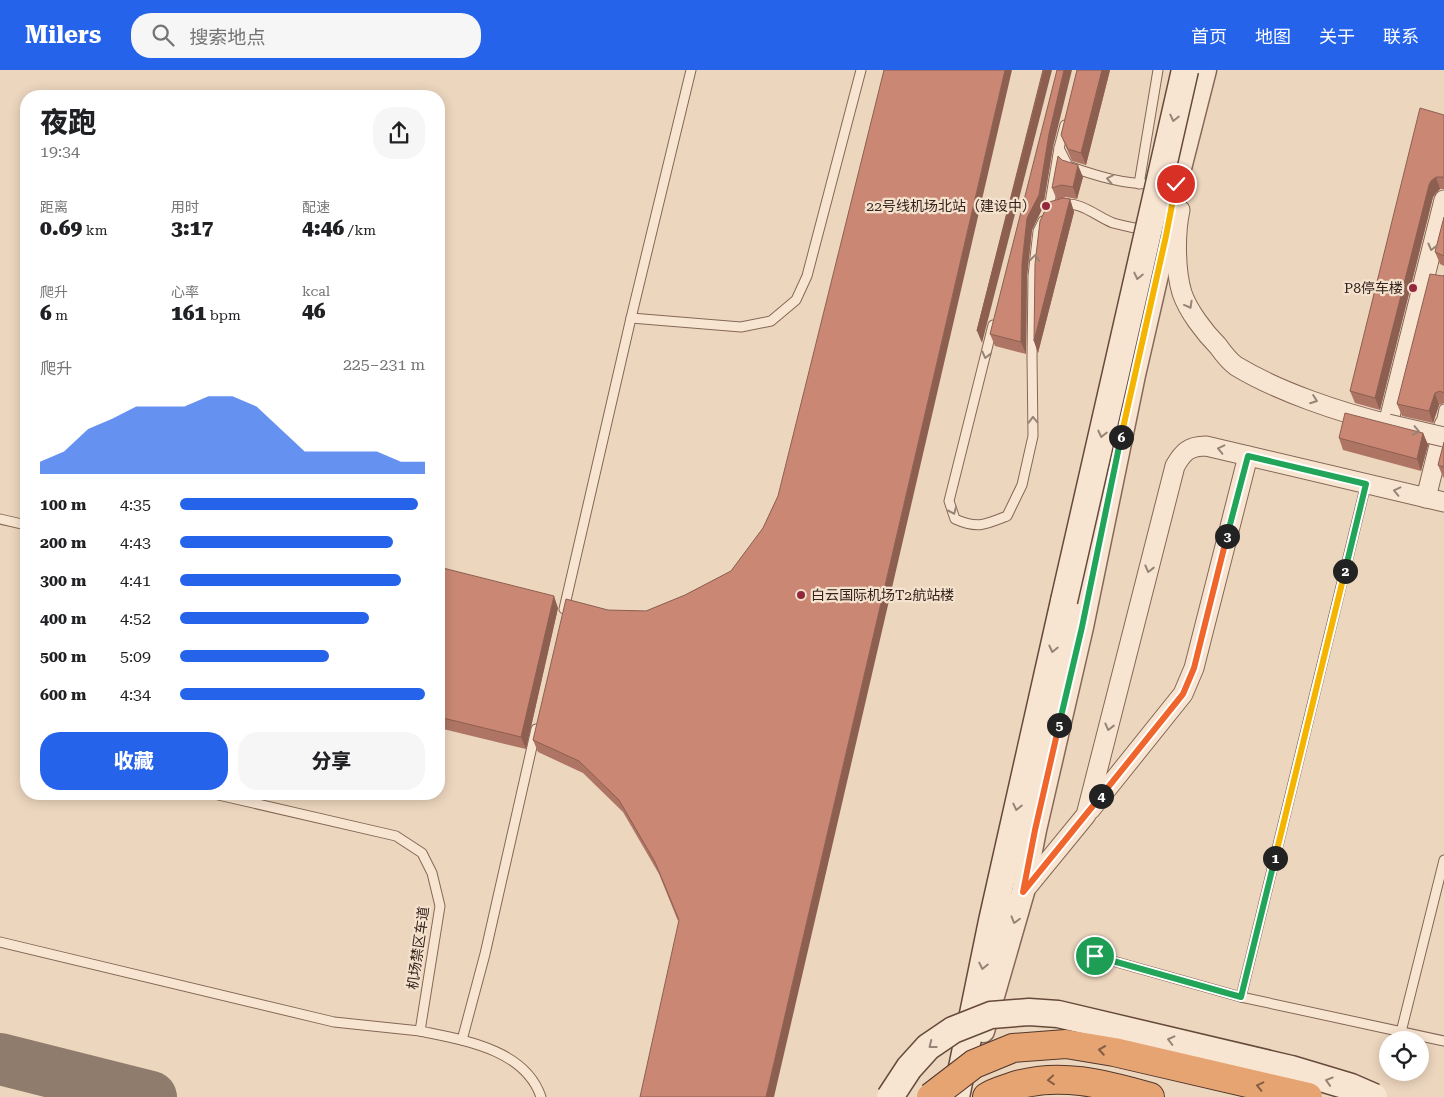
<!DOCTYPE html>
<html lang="zh">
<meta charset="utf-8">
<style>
body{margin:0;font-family:"Roboto Serif","Noto Sans SC",serif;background:#f6f6f6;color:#202124;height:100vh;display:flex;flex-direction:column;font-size:19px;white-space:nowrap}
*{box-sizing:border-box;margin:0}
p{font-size:16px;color:#757577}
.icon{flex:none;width:28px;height:28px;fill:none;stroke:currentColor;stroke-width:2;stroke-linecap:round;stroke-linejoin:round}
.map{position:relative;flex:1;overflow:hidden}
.drawer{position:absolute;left:20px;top:20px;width:425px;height:710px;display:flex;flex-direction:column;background:#fff;border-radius:20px;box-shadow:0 2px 12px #0003}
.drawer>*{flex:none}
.buttons{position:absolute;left:1379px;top:961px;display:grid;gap:10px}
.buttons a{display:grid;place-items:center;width:50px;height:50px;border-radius:50%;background:#fff;box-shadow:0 2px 12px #0003;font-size:25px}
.pin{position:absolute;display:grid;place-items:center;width:42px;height:42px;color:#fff;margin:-21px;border:2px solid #fff;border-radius:50%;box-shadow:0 1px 5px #0007}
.km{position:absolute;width:25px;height:25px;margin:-12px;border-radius:50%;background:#222;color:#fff;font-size:14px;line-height:25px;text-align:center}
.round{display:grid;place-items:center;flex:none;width:52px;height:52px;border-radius:20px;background:#f6f6f6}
.overview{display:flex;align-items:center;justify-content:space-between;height:85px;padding:0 20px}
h1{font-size:28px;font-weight:800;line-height:38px}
.stats{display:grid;grid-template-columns:repeat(3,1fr);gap:8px;height:85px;padding:5px 20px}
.stats div{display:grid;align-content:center}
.stats b{font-size:21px;font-weight:800}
.stats small{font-size:14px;font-weight:400}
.stats p{font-size:14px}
.chart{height:140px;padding:10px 20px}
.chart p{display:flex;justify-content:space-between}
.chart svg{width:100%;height:90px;margin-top:5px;fill:#2563eb;opacity:.7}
.primary-button{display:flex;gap:10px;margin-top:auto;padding:10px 20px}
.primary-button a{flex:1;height:58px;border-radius:20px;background:#2563eb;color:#fff;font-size:20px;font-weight:800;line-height:58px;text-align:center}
.primary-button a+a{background:#f6f6f6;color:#202124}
ul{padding:0 20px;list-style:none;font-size:16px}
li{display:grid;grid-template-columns:80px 60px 1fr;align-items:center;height:38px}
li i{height:12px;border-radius:6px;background:#2563eb}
header{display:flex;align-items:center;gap:30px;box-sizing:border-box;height:70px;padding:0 25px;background:#2563eb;color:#fff}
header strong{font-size:24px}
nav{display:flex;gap:28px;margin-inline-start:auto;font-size:18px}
.search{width:350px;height:45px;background:#f6f6f6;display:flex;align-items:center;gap:12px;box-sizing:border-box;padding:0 18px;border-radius:20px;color:#757577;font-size:19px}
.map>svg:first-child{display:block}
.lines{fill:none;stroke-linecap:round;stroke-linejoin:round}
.taxiway{stroke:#907c6d;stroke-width:52}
.service-casing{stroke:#856757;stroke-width:11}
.minor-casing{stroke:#856757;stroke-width:21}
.tertiary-casing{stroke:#856757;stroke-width:25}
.secondary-casing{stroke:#66493b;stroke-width:29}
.trunk-casing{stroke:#52372c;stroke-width:30}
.service{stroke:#f8e5d1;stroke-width:9}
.minor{stroke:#f8e5d1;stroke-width:19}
.tertiary{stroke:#f8e5d1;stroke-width:22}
.secondary{stroke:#f8e5d1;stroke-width:26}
.trunk{stroke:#e6a472;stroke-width:28}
.minor-bridge-casing{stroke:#856757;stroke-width:21;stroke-linecap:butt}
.secondary-bridge-casing{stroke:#66493b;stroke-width:29;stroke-linecap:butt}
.trunk-bridge-casing{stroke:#52372c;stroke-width:30;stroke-linecap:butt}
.minor-bridge{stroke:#f8e5d1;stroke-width:19}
.secondary-bridge{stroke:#f8e5d1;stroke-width:26}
.trunk-bridge{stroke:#e6a472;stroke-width:28}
.wall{fill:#ae7564}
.shaded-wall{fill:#8d5f51}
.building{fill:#ca8874;stroke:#8d5f51}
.oneway{stroke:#968476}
.oneway2{stroke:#845d43}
.split-1-casing{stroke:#fff;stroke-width:10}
.split-2-casing{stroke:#fff;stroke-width:10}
.split-3-casing{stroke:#fff;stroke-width:10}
.split-4-casing{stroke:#fff;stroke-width:10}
.split-5-casing{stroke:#fff;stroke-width:10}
.split-6-casing{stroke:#fff;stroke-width:10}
.split-7-casing{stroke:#fff;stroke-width:10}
.split-1{stroke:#22a559;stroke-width:6}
.split-2{stroke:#f5b400;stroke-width:6}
.split-3{stroke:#22a559;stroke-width:6}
.split-4{stroke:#f0652b;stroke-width:6}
.split-5{stroke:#f0652b;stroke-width:6}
.split-6{stroke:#22a559;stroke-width:6}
.split-7{stroke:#f5b400;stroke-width:6}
.poi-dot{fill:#92283d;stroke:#f4e2ce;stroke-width:2}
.labels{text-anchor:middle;stroke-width:4.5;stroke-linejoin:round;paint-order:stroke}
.poi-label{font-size:14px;fill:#34231c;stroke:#f4e2ce;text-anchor:end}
.street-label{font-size:14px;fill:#34231c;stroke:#f4e2ce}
</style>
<header>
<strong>Milers</strong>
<div class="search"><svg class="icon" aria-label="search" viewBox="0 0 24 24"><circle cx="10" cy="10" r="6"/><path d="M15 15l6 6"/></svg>搜索地点</div>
<nav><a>首页</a><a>地图</a><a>关于</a><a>联系</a></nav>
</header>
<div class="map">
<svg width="1444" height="1027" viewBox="0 0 1444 1027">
<rect width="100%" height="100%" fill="#edd6be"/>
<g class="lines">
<polyline class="taxiway" points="0,989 151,1027"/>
<defs>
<g id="service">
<path d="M1065 55 1059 78 1068 96C1097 106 1125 115 1156 114"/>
<polyline points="1139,114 1158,0"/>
<path d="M1061 135C1080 130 1097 147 1113 153 1124 156 1135 158 1145 160"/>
<polyline points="1049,139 1059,78"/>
<polyline points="631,248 741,257 771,251 796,230 807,206 861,0"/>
<path d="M993 255 949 431 955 449C977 459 985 455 1007 446L1022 415 1033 366 1032 287 1033 206 1038 161 1043 151"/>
<polyline points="1440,358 1444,339"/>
<polyline points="0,449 26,455"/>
<polyline points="564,539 631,248 691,0"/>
<path d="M214 724 396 766 422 783 432 803 440 836 420 961C463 970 525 979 541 1027"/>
<polyline points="0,872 334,952 420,961"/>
<polyline points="1095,886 1241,927 1366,414"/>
<polyline points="1241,927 1444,971"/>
<polyline points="1401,962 1444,790"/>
<polyline points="462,970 485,884 536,659"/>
</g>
<g id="minor">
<path d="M1180 140C1175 163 1175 200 1182 223 1188 241 1205 263 1218 276 1223 283 1229 291 1236 296 1279 322 1339 342 1388 354L1444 130"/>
<polyline points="1426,428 1444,355"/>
<polyline points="1090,740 1183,624 1194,598 1248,386"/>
<path d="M1023 822 1086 745 1175 396C1183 382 1189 376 1206 376L1444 432"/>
</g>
<polyline id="tertiary" points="983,961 1023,822 1035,760 1082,557 1134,305 1166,166 1176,114 1205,0"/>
<polyline id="secondary" points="956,1027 992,851 1064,531"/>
<path id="trunk" d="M987 1027C994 1022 1003 1020 1011 1017 1058 1001 1105 1014 1150 1027"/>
</defs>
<use href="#service" class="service-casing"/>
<use href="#minor" class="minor-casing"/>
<use href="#tertiary" class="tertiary-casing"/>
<use href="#secondary" class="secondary-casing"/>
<use href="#trunk" class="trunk-casing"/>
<use href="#service" class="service"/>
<use href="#minor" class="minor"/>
<use href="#tertiary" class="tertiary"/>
<use href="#secondary" class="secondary"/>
<use href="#trunk" class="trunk"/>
<defs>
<polyline id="minor-bridge" points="1388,354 1444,367"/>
<g id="secondary-bridge">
<polyline points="1064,531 1185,0"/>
<polyline points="890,1027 909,998 928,977 953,960 991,945 1029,942 1058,944 1291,999 1351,1017 1374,1027"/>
</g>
<polyline id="trunk-bridge" points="931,1027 974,994 1013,978 1066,974 1114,982 1308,1027"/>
</defs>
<use href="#minor-bridge" class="minor-bridge-casing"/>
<use href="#secondary-bridge" class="secondary-bridge-casing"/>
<use href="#trunk-bridge" class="trunk-bridge-casing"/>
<use href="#minor-bridge" class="minor-bridge"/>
<use href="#secondary-bridge" class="secondary-bridge"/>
<use href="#trunk-bridge" class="trunk-bridge"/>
</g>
<g class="wall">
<polygon points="1077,0 1110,0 1086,95 1072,91 1066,77 1061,65"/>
<polygon points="1444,45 1444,119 1440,119 1436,123 1433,127 1380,340 1355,333 1350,321"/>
<polygon points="1053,77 1043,137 1032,160 1027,206 1026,284 995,276 990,264"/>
<polygon points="1083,107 1077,129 1066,127 1063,128 1070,129 1074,142 1038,283 1034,271 1057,130 1052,118"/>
<polygon points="1444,147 1444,196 1440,194 1435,182"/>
<polygon points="1444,205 1444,333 1439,335 1433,353 1402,346 1397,334 1443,206"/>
<polygon points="1423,363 1428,375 1421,401 1343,380 1339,368"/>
<polygon points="1444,372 1444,408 1443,407 1438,395"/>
<polygon points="778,426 678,851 659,804 623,742 583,703 538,682 533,670 608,540 646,541 685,525 731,501 763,458"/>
<polygon points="439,497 558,538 526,679 439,658"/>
</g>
<g class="shaded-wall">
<polygon points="1005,0 1012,0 774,1027 766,1027"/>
<polygon points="1044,0 1052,0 982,273 977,261"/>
<polygon points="1064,0 1072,0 1053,77 1043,137 1032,160 1027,206 1026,284 1021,272 1022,194 1027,148"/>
<polygon points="1102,0 1110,0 1086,95 1081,83"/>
<polygon points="1078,95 1083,107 1077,129 1073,117"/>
<polygon points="1436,107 1440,119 1436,123 1433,127 1380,340 1375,328 1429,115 1431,111"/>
<polygon points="1070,129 1074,142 1038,283 1034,271"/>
<polygon points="1435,323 1439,335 1433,353 1429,341"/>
<polygon points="1423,363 1428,375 1421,401 1417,389"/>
<polygon points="554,526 558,538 526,679 521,667"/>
</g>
<g class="building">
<polygon points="884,0 1005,0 766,1027 640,1027 679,850 655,792 619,730 579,691 533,670 566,529 608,540 646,541 685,525 731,501 763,458 778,426"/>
<polygon points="1043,0 1044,0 977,261"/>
<polygon points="1057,0 1064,0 1049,64 1039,125 1027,148 1022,194 1021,272 990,264"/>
<polygon points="1077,0 1102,0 1081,83 1068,79 1061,65"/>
<polygon points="1420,38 1444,45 1444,108 1443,107 1436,107 1431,111 1429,115 1375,328 1350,321"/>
<polygon points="1058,86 1062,90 1078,95 1073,117 1061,115 1052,118"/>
<polygon points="1063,128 1070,129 1034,271 1035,194 1040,151 1049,132"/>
<polygon points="1444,147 1444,186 1435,182"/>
<polygon points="1430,204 1443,206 1444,205 1444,323 1440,321 1435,323 1429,341 1397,334"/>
<polygon points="1345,343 1423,363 1417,389 1339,368"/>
<polygon points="1444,372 1444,397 1438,395"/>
<polygon points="439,497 554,526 521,667 439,647"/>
</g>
<defs><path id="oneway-chevron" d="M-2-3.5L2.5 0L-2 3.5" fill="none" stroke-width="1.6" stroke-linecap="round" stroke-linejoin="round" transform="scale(1.25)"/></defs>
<g class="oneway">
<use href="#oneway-chevron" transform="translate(1174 48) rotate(103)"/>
<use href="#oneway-chevron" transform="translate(1110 109) rotate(-169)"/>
<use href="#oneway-chevron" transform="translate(1432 177) rotate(104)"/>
<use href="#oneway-chevron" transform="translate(1035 188) rotate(-84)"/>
<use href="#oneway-chevron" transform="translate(1138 206) rotate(103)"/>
<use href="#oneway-chevron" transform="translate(1189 235) rotate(61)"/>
<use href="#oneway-chevron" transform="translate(986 285) rotate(104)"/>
<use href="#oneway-chevron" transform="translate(1314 330) rotate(20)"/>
<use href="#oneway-chevron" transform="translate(1033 350) rotate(-91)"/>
<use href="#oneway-chevron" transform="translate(1416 361) rotate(13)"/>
<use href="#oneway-chevron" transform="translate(1102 364) rotate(103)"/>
<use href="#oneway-chevron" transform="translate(1221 379) rotate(-167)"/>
<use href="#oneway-chevron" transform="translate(1397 421) rotate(-167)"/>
<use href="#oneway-chevron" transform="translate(953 441) rotate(66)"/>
<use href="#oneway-chevron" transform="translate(1149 499) rotate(104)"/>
<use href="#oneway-chevron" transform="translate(1053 579) rotate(103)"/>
<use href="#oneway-chevron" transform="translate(1109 657) rotate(104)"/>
<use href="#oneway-chevron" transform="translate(1017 737) rotate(103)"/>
<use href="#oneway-chevron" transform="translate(1015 850) rotate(106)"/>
<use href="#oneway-chevron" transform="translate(983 896) rotate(102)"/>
<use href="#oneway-chevron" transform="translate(1171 970) rotate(-166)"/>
<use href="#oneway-chevron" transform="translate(932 975) rotate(142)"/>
<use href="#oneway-chevron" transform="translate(1329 1011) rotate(-163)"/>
</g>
<g class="oneway2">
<use href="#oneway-chevron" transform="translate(1102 980) rotate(-171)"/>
<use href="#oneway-chevron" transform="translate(1051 1010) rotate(175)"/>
<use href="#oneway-chevron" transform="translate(1260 1016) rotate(-167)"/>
</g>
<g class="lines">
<defs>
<polyline id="split-1" points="1095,886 1241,927 1275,788"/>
<polyline id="split-2" points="1275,788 1345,501"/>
<polyline id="split-3" points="1227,466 1248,386 1366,414 1345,501"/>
<polyline id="split-4" points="1101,726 1183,624 1194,598 1227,466"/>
<polyline id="split-5" points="1059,655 1035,760 1023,822 1101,726"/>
<polyline id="split-6" points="1059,655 1082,557 1121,367"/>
<polyline id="split-7" points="1121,367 1166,166 1176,114"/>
</defs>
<use href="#split-1" class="split-1-casing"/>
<use href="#split-2" class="split-2-casing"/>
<use href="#split-3" class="split-3-casing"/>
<use href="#split-4" class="split-4-casing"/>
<use href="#split-5" class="split-5-casing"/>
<use href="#split-6" class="split-6-casing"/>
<use href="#split-7" class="split-7-casing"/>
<use href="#split-1" class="split-1"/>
<use href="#split-2" class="split-2"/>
<use href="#split-3" class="split-3"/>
<use href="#split-4" class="split-4"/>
<use href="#split-5" class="split-5"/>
<use href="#split-6" class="split-6"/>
<use href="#split-7" class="split-7"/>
</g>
<g class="poi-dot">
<circle cx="1046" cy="136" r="5"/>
<circle cx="1413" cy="218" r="5"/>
<circle cx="801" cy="525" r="5"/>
</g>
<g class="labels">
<g class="poi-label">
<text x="1036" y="141">22号线机场北站（建设中）</text>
<text x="1403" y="223">P8停车楼</text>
<text x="811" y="530" text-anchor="start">白云国际机场T2航站楼</text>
</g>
<g class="street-label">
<text transform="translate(418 878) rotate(-82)" y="5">机场禁区车道</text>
</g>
</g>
</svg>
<div class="buttons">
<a><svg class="icon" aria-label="locate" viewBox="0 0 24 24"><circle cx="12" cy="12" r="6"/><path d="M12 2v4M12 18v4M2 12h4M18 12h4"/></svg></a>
</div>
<div class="pin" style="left:1095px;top:886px;background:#1e9e55"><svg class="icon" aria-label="arrive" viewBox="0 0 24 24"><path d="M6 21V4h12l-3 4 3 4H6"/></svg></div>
<div class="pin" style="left:1176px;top:114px;background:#d93025"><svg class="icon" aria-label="check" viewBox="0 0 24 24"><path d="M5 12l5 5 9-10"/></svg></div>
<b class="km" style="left:1275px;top:788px">1</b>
<b class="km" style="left:1345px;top:501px">2</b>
<b class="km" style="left:1227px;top:466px">3</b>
<b class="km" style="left:1101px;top:726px">4</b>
<b class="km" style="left:1059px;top:655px">5</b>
<b class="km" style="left:1121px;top:367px">6</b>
<section class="drawer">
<div class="overview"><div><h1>夜跑</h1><p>19:34</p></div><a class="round"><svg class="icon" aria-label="share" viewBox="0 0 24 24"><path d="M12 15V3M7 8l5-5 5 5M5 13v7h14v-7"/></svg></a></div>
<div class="stats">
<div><p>距离</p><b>0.69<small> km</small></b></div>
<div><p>用时</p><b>3:17</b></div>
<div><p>配速</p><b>4:46<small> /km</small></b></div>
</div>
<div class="stats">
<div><p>爬升</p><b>6<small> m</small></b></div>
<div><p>心率</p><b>161<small> bpm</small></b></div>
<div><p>kcal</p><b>46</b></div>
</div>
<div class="chart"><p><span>爬升</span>225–231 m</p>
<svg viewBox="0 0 160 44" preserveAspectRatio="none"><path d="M0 44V38L10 33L20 22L30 17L40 11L50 11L60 11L70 6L80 6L90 11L100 22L110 33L120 33L130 33L140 33L150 38L160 38V44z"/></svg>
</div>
<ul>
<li><b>100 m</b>4:35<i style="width:97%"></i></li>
<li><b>200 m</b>4:43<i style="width:87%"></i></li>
<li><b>300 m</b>4:41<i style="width:90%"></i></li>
<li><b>400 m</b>4:52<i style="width:77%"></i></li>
<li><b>500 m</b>5:09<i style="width:61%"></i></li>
<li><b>600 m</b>4:34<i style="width:100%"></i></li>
</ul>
<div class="primary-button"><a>收藏</a><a>分享</a></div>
</section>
</div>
